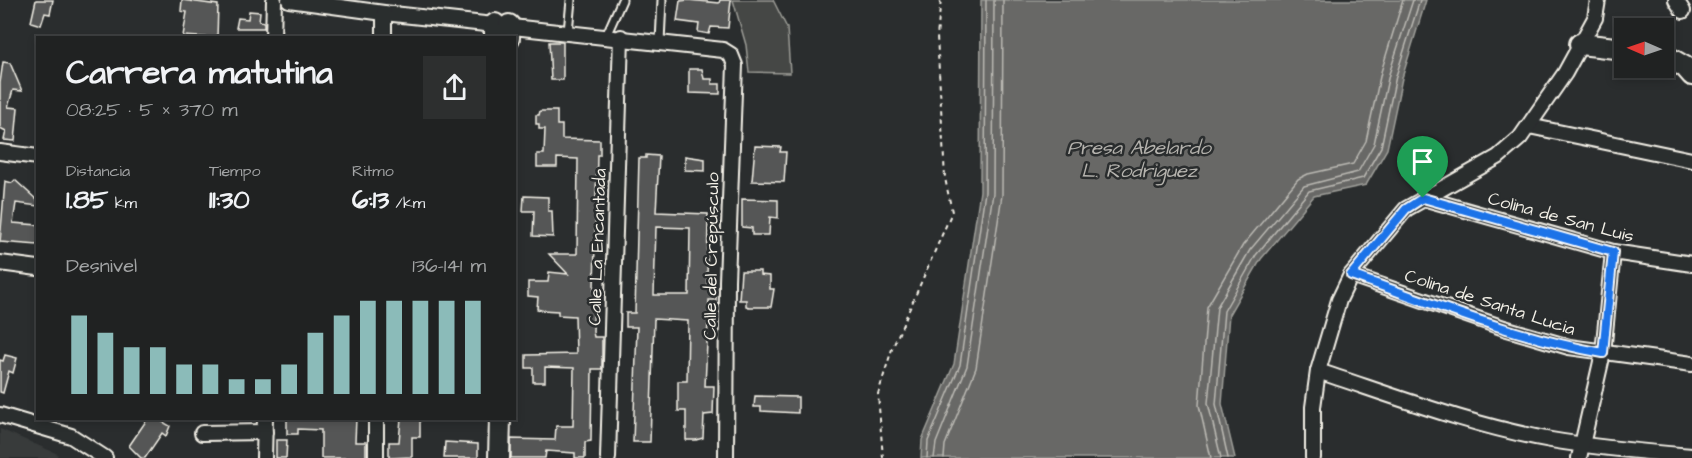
<!DOCTYPE html>
<html lang="es">
<meta charset="utf-8">
<style>
body{margin:0;font-family:"Architects Daughter",sans-serif;background:#2d2f2f;color:#f1f3f6;height:100vh;display:flex;flex-direction:column;font-size:22px;white-space:nowrap}
*{box-sizing:border-box;margin:0}
p{font-size:20px;color:#a2a4a5}
.icon{flex:none;width:33px;height:33px;fill:none;stroke:currentColor;stroke-width:2;stroke-linecap:round;stroke-linejoin:round}
.map{position:relative;flex:1;overflow:hidden}
.sheet{position:absolute;left:36px;top:36px;width:480px;height:384px;display:flex;flex-direction:column;background:#202222;border-radius:0px;box-shadow:0 3px 9px #0003,0 0 0 2px #3d3f40}
.sheet>*{flex:none}
.needle{width:39px;rotate:272deg}
.fabs{position:absolute;left:1614px;top:18px;display:grid;gap:12px}
.fabs a{display:grid;place-items:center;width:60px;height:60px;border-radius:0px;background:#202222;box-shadow:0 3px 9px #0003,0 0 0 2px #3d3f40;font-size:30px}
.pin{position:absolute;display:grid;place-items:center;width:51px;height:51px;color:#fff;margin:-62px -26px;border-radius:50% 50% 50% 0;rotate:-45deg;box-shadow:0 0 6px #0007}
.pin .icon{rotate:45deg}
.round{display:grid;place-items:center;flex:none;width:63px;height:63px;border-radius:0px;background:#2d2f2f}
.head{display:flex;align-items:center;justify-content:space-between;height:102px;padding:0 30px}
h1{font-size:33px;font-weight:700;line-height:45px}
.figures{display:grid;grid-template-columns:repeat(3,1fr);gap:9px;height:102px;padding:6px 30px}
.figures div{display:grid;align-content:center}
.figures b{font-size:26px;font-weight:700}
.figures small{font-size:16px;font-weight:400}
.figures p{font-size:16px}
.chart{height:168px;padding:12px 30px}
.chart p{display:flex;justify-content:space-between}
.chart svg{width:100%;height:108px;margin-top:6px;stroke:#8bbbb9;stroke-width:6}
.map>svg:first-child{display:block}
.built{fill:#373a3a}
.green{fill:#444645;stroke:#9c9c96;stroke-width:1.5}
.water{fill:#676866;stroke:#9f9f9a;stroke-width:1.5}
.lines{fill:none;stroke-linecap:round;stroke-linejoin:round}
.shore{stroke:#bcbab4;stroke-width:1.5}
.building{fill:#555756;stroke:#f4f1e8;stroke-width:1.5;fill-rule:evenodd}
.lane-casing{stroke:#f4f1e8;stroke-width:11}
.street-casing{stroke:#f4f1e8;stroke-width:18}
.secondary-casing{stroke:#f4f1e8;stroke-width:24}
.path{stroke:#f4f1e8;stroke-width:2;stroke-dasharray:4.5 4.5;stroke-linecap:butt}
.lane{stroke:#2a2d2e;stroke-width:7}
.street{stroke:#2a2d2e;stroke-width:14}
.secondary{stroke:#2a2d2e;stroke-width:20}
.route-casing{stroke:#fff;stroke-width:12}
.route{stroke:#1a73e8;stroke-width:8}
.labels{text-anchor:middle;stroke-width:5;stroke-linejoin:round;paint-order:stroke}
.street-label{font-size:18px;fill:#f4f1e8;stroke:#2a2d2e}
.water-label{font-size:20px;font-style:italic;fill:#b5b3ae;stroke:#2a2d2e}
</style>
<div class="map">
<svg width="1692" height="458" viewBox="0 0 1692 458">
<rect width="100%" height="100%" fill="#2a2d2e"/>
<filter id="ink" filterUnits="userSpaceOnUse"><feTurbulence type="fractalNoise" baseFrequency=".0167" numOctaves="2"/><feDisplacementMap in="SourceGraphic" scale="12" xChannelSelector="R" yChannelSelector="G"/><feConvolveMatrix kernelMatrix="1 2 1 2 8 2 1 2 1" color-interpolation-filters="sRGB"/></filter>
<g filter="url(#ink)">
<polygon class="built" points="0,429 58,454 56,458 0,458"/>
<polygon class="green" points="733,0 773,0 787,28 790,73 749,72 746,45"/>
<polygon class="water" points="981,0 1426,0 1402,78 1387,149 1366,185 1314,196 1261,259 1229,314 1222,404 1235,458 921,458 922,440 954,364 980,191"/>
<g class="lines">
<g class="shore">
<polyline points="927,458 928,441 960,365 985,192 986,0"/>
<polyline points="934,458 936,443 967,366 993,193 994,0"/>
<polyline points="944,458 945,445 976,368 1002,195 1003,0"/>
<polyline points="1211,458 1199,405 1207,307 1243,245 1298,179 1308,174 1353,164 1366,141 1381,72 1403,0"/>
<polyline points="1221,458 1208,403 1217,307 1250,250 1304,186 1358,172 1374,144 1389,74 1413,0"/>
<polyline points="1228,458 1216,404 1224,311 1256,255 1309,191 1363,178 1381,147 1396,76 1420,0"/>
</g>
</g>
<g class="building">
<polygon points="36,0 53,0 50,14 45,13 41,25 31,22"/>
<polygon points="182,0 218,5 217,38 183,36 187,12 181,11"/>
<polygon points="688,0 719,3 720,0 731,0 728,28 711,27 709,34 698,32 699,24 677,21 680,1"/>
<polygon points="249,11 260,12 259,21 264,22 264,28 236,28 238,18 248,19"/>
<polygon points="549,42 563,42 563,80 551,80"/>
<polygon points="3,62 10,63 22,91 13,90 8,107 18,108 15,141 4,140 6,131 0,128 0,83"/>
<polygon points="689,69 702,69 704,79 712,79 712,84 720,84 720,94 689,93"/>
<polygon points="540,111 557,111 557,125 562,125 562,139 600,140 600,155 597,155 593,332 594,337 602,337 602,369 592,369 591,441 585,442 585,458 575,458 575,453 546,451 545,458 511,458 511,439 555,440 556,426 573,426 574,368 545,367 545,382 533,382 533,368 526,368 526,355 576,354 575,316 558,315 558,311 541,310 537,309 538,297 528,296 528,282 548,282 549,272 568,274 549,254 577,254 578,159 557,158 557,167 537,167 537,154 544,154 545,129 539,129 539,124 536,124 536,115 539,115"/>
<polygon points="755,146 781,147 780,152 786,152 784,182 752,181"/>
<path d="M646 155 659 156 656 212 708 214 707 286H716V300H709L705 386H714L713 414 704 415 703 438 696 440H686V411H678V381H687L688 321 654 319 650 442H633L637 327H626V313H635L639 158H646ZM656 227 690 228 689 295H654Z"/>
<polygon points="685,156 705,159 705,171 685,170"/>
<polygon points="15,180 38,201 38,206 16,203 13,223 38,225 38,245 0,242 5,181 12,183"/>
<polygon points="524,196 548,197 548,211 552,211 553,237 533,236 534,211 523,211"/>
<polygon points="742,199 778,200 778,218 770,217 769,235 752,235 752,228 742,227"/>
<polygon points="741,271 760,271 760,275 770,276 770,289 774,289 771,307 749,307 746,306 746,300 739,300"/>
<polygon points="5,355 17,358 13,373 9,371 3,393 0,392 0,360 3,361"/>
<polygon points="755,396 798,397 798,413 761,411 761,407 754,407"/>
<polygon points="148,418 156,418 170,426 166,436 162,433 145,458 141,458 129,446"/>
<polygon points="287,418 356,418 355,442 366,442 366,458 321,458 321,430 298,429 298,434 287,434"/>
<polygon points="401,418 420,418 420,437 412,437 412,457 389,458 389,442 399,442"/>
<polygon points="276,440 287,440 286,458 276,458"/>
<polygon points="445,442 478,444 478,458 444,458"/>
</g>
<g class="lines">
<defs>
<g id="lane">
<polyline points="568,32 571,0"/>
<polyline points="606,36 622,0"/>
<polyline points="660,42 662,0"/>
</g>
<g id="street">
<polyline points="289,0 384,13 723,50 731,55 735,65 727,281 726,458"/>
<polyline points="1676,0 1683,11"/>
<polyline points="273,38 274,0"/>
<polyline points="384,38 384,13"/>
<polyline points="1529,126 1692,160"/>
<polyline points="0,152 38,157"/>
<polyline points="1423,198 1613,252 1692,264"/>
<polyline points="0,263 38,268"/>
<polyline points="1351,275 1504,328 1569,347 1692,364"/>
<path d="M1318 371C1394 396 1472 426 1551 440 1598 448 1645 452 1692 456"/>
<polyline points="0,415 71,436 105,458"/>
<polyline points="202,433 265,432"/>
<polyline points="264,458 265,418"/>
<polyline points="376,458 376,418"/>
<polyline points="608,458 621,37"/>
<polyline points="1313,458 1313,407 1318,371 1339,300 1351,275 1406,209 1498,157 1520,138 1565,73 1595,18 1598,0"/>
<polyline points="1579,458 1603,353 1613,252"/>
</g>
<g id="secondary">
<polyline points="495,38 495,24"/>
<polyline points="509,38 509,25"/>
<polyline points="1580,44 1624,49"/>
<polyline points="1664,55 1685,67 1692,75"/>
<polyline points="499,458 500,418"/>
</g>
</defs>
<use href="#lane" class="lane-casing"/>
<use href="#street" class="street-casing"/>
<use href="#secondary" class="secondary-casing"/>
<polyline class="path" points="883,458 878,394 892,349 952,212 945,178 937,36 941,0"/>
<use href="#lane" class="lane"/>
<use href="#street" class="street"/>
<use href="#secondary" class="secondary"/>
</g>
</g>
<g class="lines" filter="url(#ink)">
<defs>
<path id="route" d="M1423 198 1613 252 1603 353C1517 338 1434 304 1351 275L1406 209Z"/>
</defs>
<use href="#route" class="route-casing"/>
<use href="#route" class="route"/>
</g>
<g class="labels">
<g class="street-label">
<text transform="translate(1561 217) rotate(15)" y="6">Colina de San Luis</text>
<text transform="translate(597 247) rotate(-88)" y="6">Calle La Encantada</text>
<text transform="translate(711 256) rotate(-89)" y="6">Calle del Crepúsculo</text>
<text transform="translate(1490 302) rotate(18)" y="6">Colina de Santa Lucia</text>
</g>
<g class="water-label">
<text x="1139" y="154">Presa Abelardo<tspan x="1139" dy="23">L. Rodriguez</tspan></text>
</g>
</g>
</svg>
<div class="fabs">
<a><svg class="needle" viewBox="-14 -14 28 28"><path d="M0-13l5 13h-10z" fill="#e53935"/><path d="M0 13l5-13h-10z" fill="#a2a4a5"/></svg></a>
</div>
<div class="pin" style="left:1423px;top:198px;background:#1e9e55"><svg class="icon" aria-label="arrive" viewBox="0 0 24 24"><path d="M6 21V4h12l-3 4 3 4H6"/></svg></div>
<section class="sheet">
<div class="head"><div><h1>Carrera matutina</h1><p>08:25 · 5 × 370 m</p></div><a class="round"><svg class="icon" aria-label="share" viewBox="0 0 24 24"><path d="M12 15V3M7 8l5-5 5 5M5 13v7h14v-7"/></svg></a></div>
<div class="figures">
<div><p>Distancia</p><b>1.85<small> km</small></b></div>
<div><p>Tiempo</p><b>11:30</b></div>
<div><p>Ritmo</p><b>6:13<small> /km</small></b></div>
</div>
<div class="chart"><p><span>Desnivel</span>136–141 m</p>
<svg viewBox="0 0 160 44" preserveAspectRatio="none"><path d="M5 44V12M15 44V19M25 44V25M35 44V25M45 44V32M55 44V32M65 44V38M75 44V38M85 44V32M95 44V19M105 44V12M115 44V6M125 44V6M135 44V6M145 44V6M155 44V6"/></svg>
</div>
</section>
</div>
